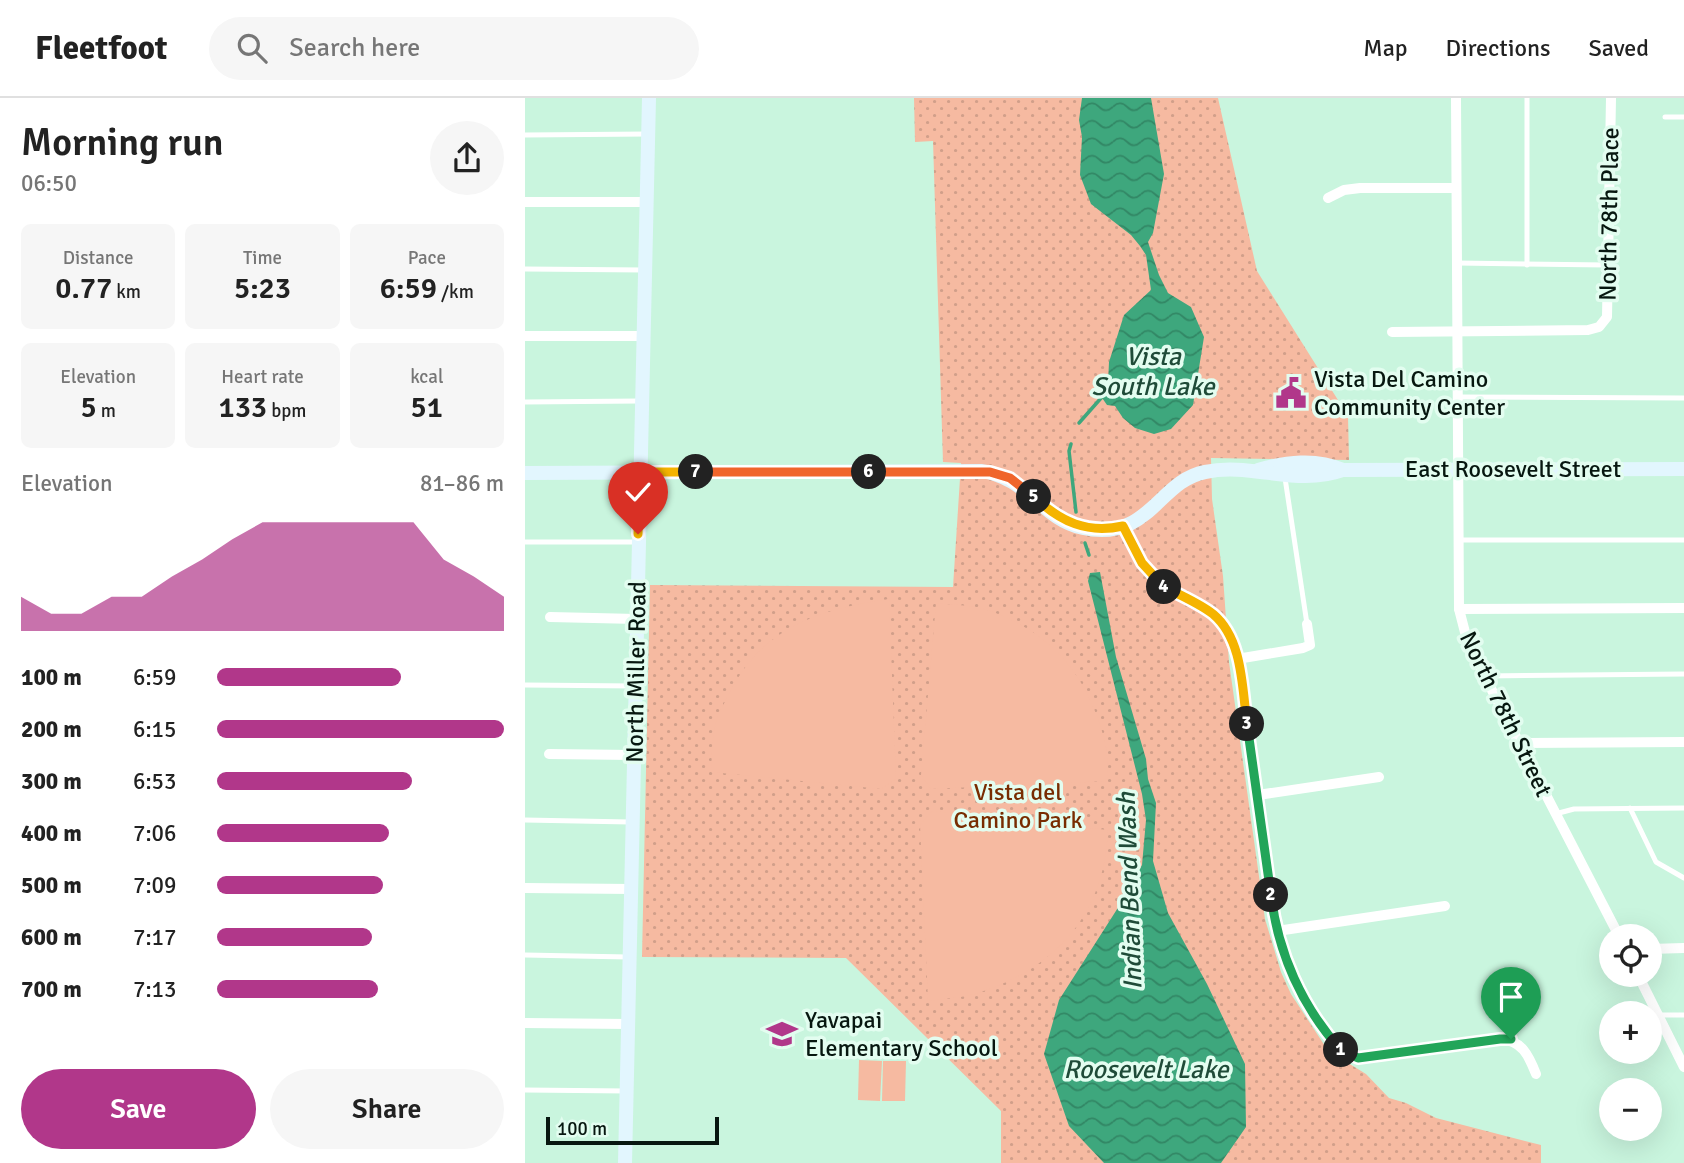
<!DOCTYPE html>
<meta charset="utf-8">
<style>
body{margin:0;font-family:Signika,sans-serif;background:#f6f6f6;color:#222;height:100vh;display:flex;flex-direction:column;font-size:26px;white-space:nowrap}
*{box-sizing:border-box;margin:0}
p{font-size:23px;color:#767676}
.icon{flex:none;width:38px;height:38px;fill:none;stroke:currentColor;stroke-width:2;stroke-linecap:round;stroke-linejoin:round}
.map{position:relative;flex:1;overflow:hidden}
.side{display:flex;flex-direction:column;background:#fff;width:525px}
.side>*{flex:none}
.fabs{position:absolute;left:1074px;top:826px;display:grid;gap:14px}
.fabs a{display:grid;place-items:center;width:63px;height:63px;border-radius:50%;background:#fff;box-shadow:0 7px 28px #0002;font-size:35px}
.scale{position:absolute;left:21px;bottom:18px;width:173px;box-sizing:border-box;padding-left:7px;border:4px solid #071710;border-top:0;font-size:19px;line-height:24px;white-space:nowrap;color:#071710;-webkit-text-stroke:5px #e3fdf0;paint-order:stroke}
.pin{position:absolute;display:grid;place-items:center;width:60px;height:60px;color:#fff;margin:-72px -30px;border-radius:50% 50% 50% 0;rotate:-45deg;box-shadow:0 0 7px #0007}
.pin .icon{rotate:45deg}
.km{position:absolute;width:35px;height:35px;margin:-18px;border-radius:50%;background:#222;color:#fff;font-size:19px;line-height:35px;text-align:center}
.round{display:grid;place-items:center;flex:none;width:74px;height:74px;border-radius:37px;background:#f6f6f6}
.headline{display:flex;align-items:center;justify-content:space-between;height:119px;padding:0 21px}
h1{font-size:38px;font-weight:600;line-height:52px}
.metrics{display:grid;grid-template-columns:repeat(3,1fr);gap:10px;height:119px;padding:7px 21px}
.metrics div{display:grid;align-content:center;border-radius:10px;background:#f6f6f6;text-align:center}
.metrics b{font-size:30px;font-weight:600}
.metrics small{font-size:19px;font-weight:400}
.metrics p{font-size:19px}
.chart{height:196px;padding:14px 21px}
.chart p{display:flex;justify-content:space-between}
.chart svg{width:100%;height:126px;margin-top:7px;fill:#b1378a;opacity:.7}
.cta{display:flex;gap:14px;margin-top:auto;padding:14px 21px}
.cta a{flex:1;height:80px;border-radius:42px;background:#b1378a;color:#fff;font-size:28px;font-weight:600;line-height:80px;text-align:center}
.cta a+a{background:#f6f6f6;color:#222}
ul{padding:0 21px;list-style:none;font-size:23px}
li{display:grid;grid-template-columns:112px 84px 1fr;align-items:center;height:52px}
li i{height:18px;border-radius:9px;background:#b1378a}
header{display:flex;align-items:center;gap:42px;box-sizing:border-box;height:98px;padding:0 35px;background:#fff;border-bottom:2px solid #e0e0e0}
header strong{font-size:33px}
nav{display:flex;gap:38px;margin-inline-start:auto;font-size:24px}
.search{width:490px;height:63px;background:#f6f6f6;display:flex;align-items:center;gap:18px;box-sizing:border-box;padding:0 24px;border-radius:38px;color:#767676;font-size:26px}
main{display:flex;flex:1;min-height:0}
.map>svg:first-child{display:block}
.green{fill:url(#green-dots)}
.pitch{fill:#f6baa1}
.water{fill:url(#water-waves)}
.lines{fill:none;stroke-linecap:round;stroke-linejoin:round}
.stream{stroke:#3ea77d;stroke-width:3.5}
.lane{stroke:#fff;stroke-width:5}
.street{stroke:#fff;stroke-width:10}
.secondary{stroke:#e2f6fe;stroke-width:14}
.split-1-casing{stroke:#fff;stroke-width:14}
.split-2-casing{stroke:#fff;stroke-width:14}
.split-3-casing{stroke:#fff;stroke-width:14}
.split-4-casing{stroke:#fff;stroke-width:14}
.split-5-casing{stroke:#fff;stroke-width:14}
.split-6-casing{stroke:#fff;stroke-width:14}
.split-7-casing{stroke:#fff;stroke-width:14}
.split-8-casing{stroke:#fff;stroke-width:14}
.split-1{stroke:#22a559;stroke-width:9}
.split-2{stroke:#22a559;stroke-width:9}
.split-3{stroke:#22a559;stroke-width:9}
.split-4{stroke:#f5b400;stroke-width:9}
.split-5{stroke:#f5b400;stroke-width:9}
.split-6{stroke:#f0652b;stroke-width:9}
.split-7{stroke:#f0652b;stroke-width:9}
.split-8{stroke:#f5b400;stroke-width:9}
.labels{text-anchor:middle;stroke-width:7;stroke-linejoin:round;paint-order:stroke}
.street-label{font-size:24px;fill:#071710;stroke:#e3fdf0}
.poi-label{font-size:24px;fill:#071710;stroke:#e3fdf0;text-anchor:start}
.park-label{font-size:24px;fill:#782c01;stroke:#e3fdf0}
.water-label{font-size:26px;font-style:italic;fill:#1f4b38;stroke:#e3fdf0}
</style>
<header>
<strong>Fleetfoot</strong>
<div class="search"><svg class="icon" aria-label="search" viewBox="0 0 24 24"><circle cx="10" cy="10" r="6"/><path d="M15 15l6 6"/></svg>Search here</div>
<nav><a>Map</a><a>Directions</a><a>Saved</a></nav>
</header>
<main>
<section class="side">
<div class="headline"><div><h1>Morning run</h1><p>06:50</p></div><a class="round"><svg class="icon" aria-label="share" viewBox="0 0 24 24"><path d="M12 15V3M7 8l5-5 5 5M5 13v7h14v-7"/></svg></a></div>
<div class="metrics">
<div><p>Distance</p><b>0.77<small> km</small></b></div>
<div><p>Time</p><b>5:23</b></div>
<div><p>Pace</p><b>6:59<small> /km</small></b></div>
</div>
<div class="metrics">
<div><p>Elevation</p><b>5<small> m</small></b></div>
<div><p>Heart rate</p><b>133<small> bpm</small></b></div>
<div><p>kcal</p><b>51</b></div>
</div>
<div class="chart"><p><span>Elevation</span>81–86 m</p>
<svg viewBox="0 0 160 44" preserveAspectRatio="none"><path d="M0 44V32L10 38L20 38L30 32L40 32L50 25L60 19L70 12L80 6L90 6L100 6L110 6L120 6L130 6L140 19L150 25L160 32V44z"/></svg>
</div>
<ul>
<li><b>100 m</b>6:59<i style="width:64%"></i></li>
<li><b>200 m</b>6:15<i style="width:100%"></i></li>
<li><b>300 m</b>6:53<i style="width:68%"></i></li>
<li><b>400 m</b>7:06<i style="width:60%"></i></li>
<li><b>500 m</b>7:09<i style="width:58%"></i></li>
<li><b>600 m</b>7:17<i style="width:54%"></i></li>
<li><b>700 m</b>7:13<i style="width:56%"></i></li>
</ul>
<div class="cta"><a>Save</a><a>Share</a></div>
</section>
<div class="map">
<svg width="1159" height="1065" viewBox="0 0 1159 1065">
<defs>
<pattern id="green-dots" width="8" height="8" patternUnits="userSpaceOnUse" patternTransform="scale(1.75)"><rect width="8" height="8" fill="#f6baa1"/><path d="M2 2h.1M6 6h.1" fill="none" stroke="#d19f8a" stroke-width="1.8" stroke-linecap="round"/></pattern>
<pattern id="water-waves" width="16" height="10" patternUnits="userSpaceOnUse" patternTransform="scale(1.75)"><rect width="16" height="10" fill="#3ea77d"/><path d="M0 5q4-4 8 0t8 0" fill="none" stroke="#328765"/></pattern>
</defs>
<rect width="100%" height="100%" fill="#c9f5de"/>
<polygon class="green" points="389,0 693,0 732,173 823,318 824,362 686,360 687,401 698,478 704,564 740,821 756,874 766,896 800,948 810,957 841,976 864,1000 881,1005 911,1020 1016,1047 1016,1065 476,1065 476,1013 321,860 117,859 125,487 428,489 436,365 418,364 408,43 390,44"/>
<g class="pitch">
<path d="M364 501 371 681 356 691 186 674C187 657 187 637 192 620 195 612 200 604 204 596 237 529 295 511 364 501Z"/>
<path d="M411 505C428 507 449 507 465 513 527 535 562 577 579 640 583 653 582 669 583 683L406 691 396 677Z"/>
<path d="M407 713 583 732C582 745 581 758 578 770 563 834 517 874 456 894 440 900 420 900 403 903L395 727Z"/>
<polygon points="334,962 357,963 355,1003 333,1002"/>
<polygon points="358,963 381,963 380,1003 357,1003"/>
</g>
<g class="water">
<polygon points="557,0 626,0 639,76 628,135 623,144 634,177 643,195 666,209 679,239 668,307 646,331 629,336 610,330 598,320 590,308 582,307 573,294 583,285 584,264 599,217 626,192 621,157 615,148 606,137 566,106 555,77 557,39 554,22"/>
<polygon points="575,474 591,559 621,661 623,681 631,705 628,763 643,815 682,886 720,966 721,1029 696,1065 579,1065 544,1028 519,956 534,902 596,805 617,767 621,722 617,696 563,483 565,475"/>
</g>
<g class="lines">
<g class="stream">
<polyline points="554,325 577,299 580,298"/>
<polyline points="546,346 544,353 551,414"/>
<polyline points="560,445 564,457"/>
</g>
<g class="lane">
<polyline points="1140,19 1159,19"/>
<polyline points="0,37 123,36"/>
<polyline points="932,165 1082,167"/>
<polyline points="1002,167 1002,0"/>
<polyline points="0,171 119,172"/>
<polyline points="932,299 1159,300"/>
<polyline points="0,304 114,303"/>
<polyline points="760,380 782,526"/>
<polyline points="935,442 1159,442"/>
<polyline points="0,444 112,444"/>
<polyline points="959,578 1159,576"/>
<polyline points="0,587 110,588"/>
<polyline points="1105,710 1131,764 1159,780"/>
<polyline points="1030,716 1049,711 1159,710"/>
<polyline points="0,722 105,724"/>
<polyline points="0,857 103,859"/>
<polyline points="1134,917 1159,917"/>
<polyline points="0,992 102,993"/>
</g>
<g class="street">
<polyline points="931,0 934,511 943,546 1094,838"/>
<polyline points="803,100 819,92 835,90 931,90"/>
<polyline points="0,104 122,104"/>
<polyline points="867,234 1063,232 1074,229 1082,219 1086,0"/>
<polyline points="0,238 120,238"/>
<path d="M598 428 617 465 636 487 688 517 702 534 712 561C721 616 729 671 736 726 740 758 742 791 749 822 759 860 792 949 833 960L975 941C997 942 1004 958 1011 976"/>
<polyline points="934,511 1159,510"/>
<polyline points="25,519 112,521"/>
<polyline points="712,561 778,550 785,547 782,526"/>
<polyline points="993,645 1159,644"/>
<polyline points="24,656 109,657"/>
<polyline points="733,697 854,679"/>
<polyline points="0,790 108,791"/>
<polyline points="752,833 920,808"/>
<polyline points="1125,851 1159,850"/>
<polyline points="1113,877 1159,969"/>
<polyline points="0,925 105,926"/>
</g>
<g class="secondary">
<path d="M733 372C762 364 790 360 818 372"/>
<path d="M0 375 456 373C503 379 516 421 558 430 625 444 633 383 680 374 727 364 771 389 818 372L1159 371"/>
<polyline points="100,1065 124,0"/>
</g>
</g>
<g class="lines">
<defs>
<polyline id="split-1" points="816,952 833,960 975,941 986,941"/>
<path id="split-2" d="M746 797C753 855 777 909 816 952"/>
<polyline id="split-3" points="722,626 746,797"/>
<path id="split-4" d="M639 489C655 497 674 505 688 516 718 541 717 590 722 626"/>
<path id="split-5" d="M509 399C536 424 562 436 598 428L617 465 639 489"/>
<polyline id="split-6" points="344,374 465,374 485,380 509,399"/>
<polyline id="split-7" points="171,374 344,374"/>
<polyline id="split-8" points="113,436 115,374 171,374"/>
</defs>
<use href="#split-1" class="split-1-casing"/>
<use href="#split-2" class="split-2-casing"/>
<use href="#split-3" class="split-3-casing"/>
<use href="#split-4" class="split-4-casing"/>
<use href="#split-5" class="split-5-casing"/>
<use href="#split-6" class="split-6-casing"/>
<use href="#split-7" class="split-7-casing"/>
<use href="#split-8" class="split-8-casing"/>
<use href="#split-1" class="split-1"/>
<use href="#split-2" class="split-2"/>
<use href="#split-3" class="split-3"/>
<use href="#split-4" class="split-4"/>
<use href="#split-5" class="split-5"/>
<use href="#split-6" class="split-6"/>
<use href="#split-7" class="split-7"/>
<use href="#split-8" class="split-8"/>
</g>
<defs>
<symbol id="civic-bare" viewBox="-9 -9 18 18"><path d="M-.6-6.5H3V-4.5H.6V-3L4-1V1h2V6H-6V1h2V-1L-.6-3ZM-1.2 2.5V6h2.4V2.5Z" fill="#b1378a" stroke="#e3fdf0" stroke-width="2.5" paint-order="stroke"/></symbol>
<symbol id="school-bare" viewBox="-9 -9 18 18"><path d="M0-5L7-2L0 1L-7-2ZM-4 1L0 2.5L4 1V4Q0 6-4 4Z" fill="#b1378a" stroke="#e3fdf0" stroke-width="2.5" paint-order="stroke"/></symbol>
</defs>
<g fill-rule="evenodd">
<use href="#civic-bare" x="744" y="273" width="44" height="44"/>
<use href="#school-bare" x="235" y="914" width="44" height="44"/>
</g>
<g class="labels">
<g class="street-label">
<text transform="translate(1084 116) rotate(-89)" y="8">North 78th Place</text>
<text x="988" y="379">East Roosevelt Street</text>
<text transform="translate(111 574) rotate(-89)" y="8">North Miller Road</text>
<text transform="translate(981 616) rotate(64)" y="8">North 78th Street</text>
</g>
<g class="poi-label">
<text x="789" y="289">Vista Del Camino<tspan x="789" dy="28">Community Center</tspan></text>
<text x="280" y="930">Yavapai<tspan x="280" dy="28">Elementary School</tspan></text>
</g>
<g class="park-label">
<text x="493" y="702">Vista del<tspan x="493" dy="28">Camino Park</tspan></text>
</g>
<g class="water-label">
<text x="628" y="267">Vista<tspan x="628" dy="30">South Lake</tspan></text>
<text transform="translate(604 793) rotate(-92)" y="9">Indian Bend Wash</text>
<text x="621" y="980">Roosevelt Lake</text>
</g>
</g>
</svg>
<div class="fabs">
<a><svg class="icon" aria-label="locate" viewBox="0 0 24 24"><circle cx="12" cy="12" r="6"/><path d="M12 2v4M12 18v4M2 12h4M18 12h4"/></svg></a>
<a>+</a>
<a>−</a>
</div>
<div class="scale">100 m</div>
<div class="pin" style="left:986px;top:941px;background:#1e9e55"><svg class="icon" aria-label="arrive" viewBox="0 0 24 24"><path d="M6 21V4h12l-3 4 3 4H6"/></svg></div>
<div class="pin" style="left:113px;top:436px;background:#d93025"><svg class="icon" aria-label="check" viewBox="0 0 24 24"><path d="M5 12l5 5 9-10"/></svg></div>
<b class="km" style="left:816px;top:952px">1</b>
<b class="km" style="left:746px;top:797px">2</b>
<b class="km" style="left:722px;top:626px">3</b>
<b class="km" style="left:639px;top:489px">4</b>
<b class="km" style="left:509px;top:399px">5</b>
<b class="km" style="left:344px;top:374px">6</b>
<b class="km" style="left:171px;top:374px">7</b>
</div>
</main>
